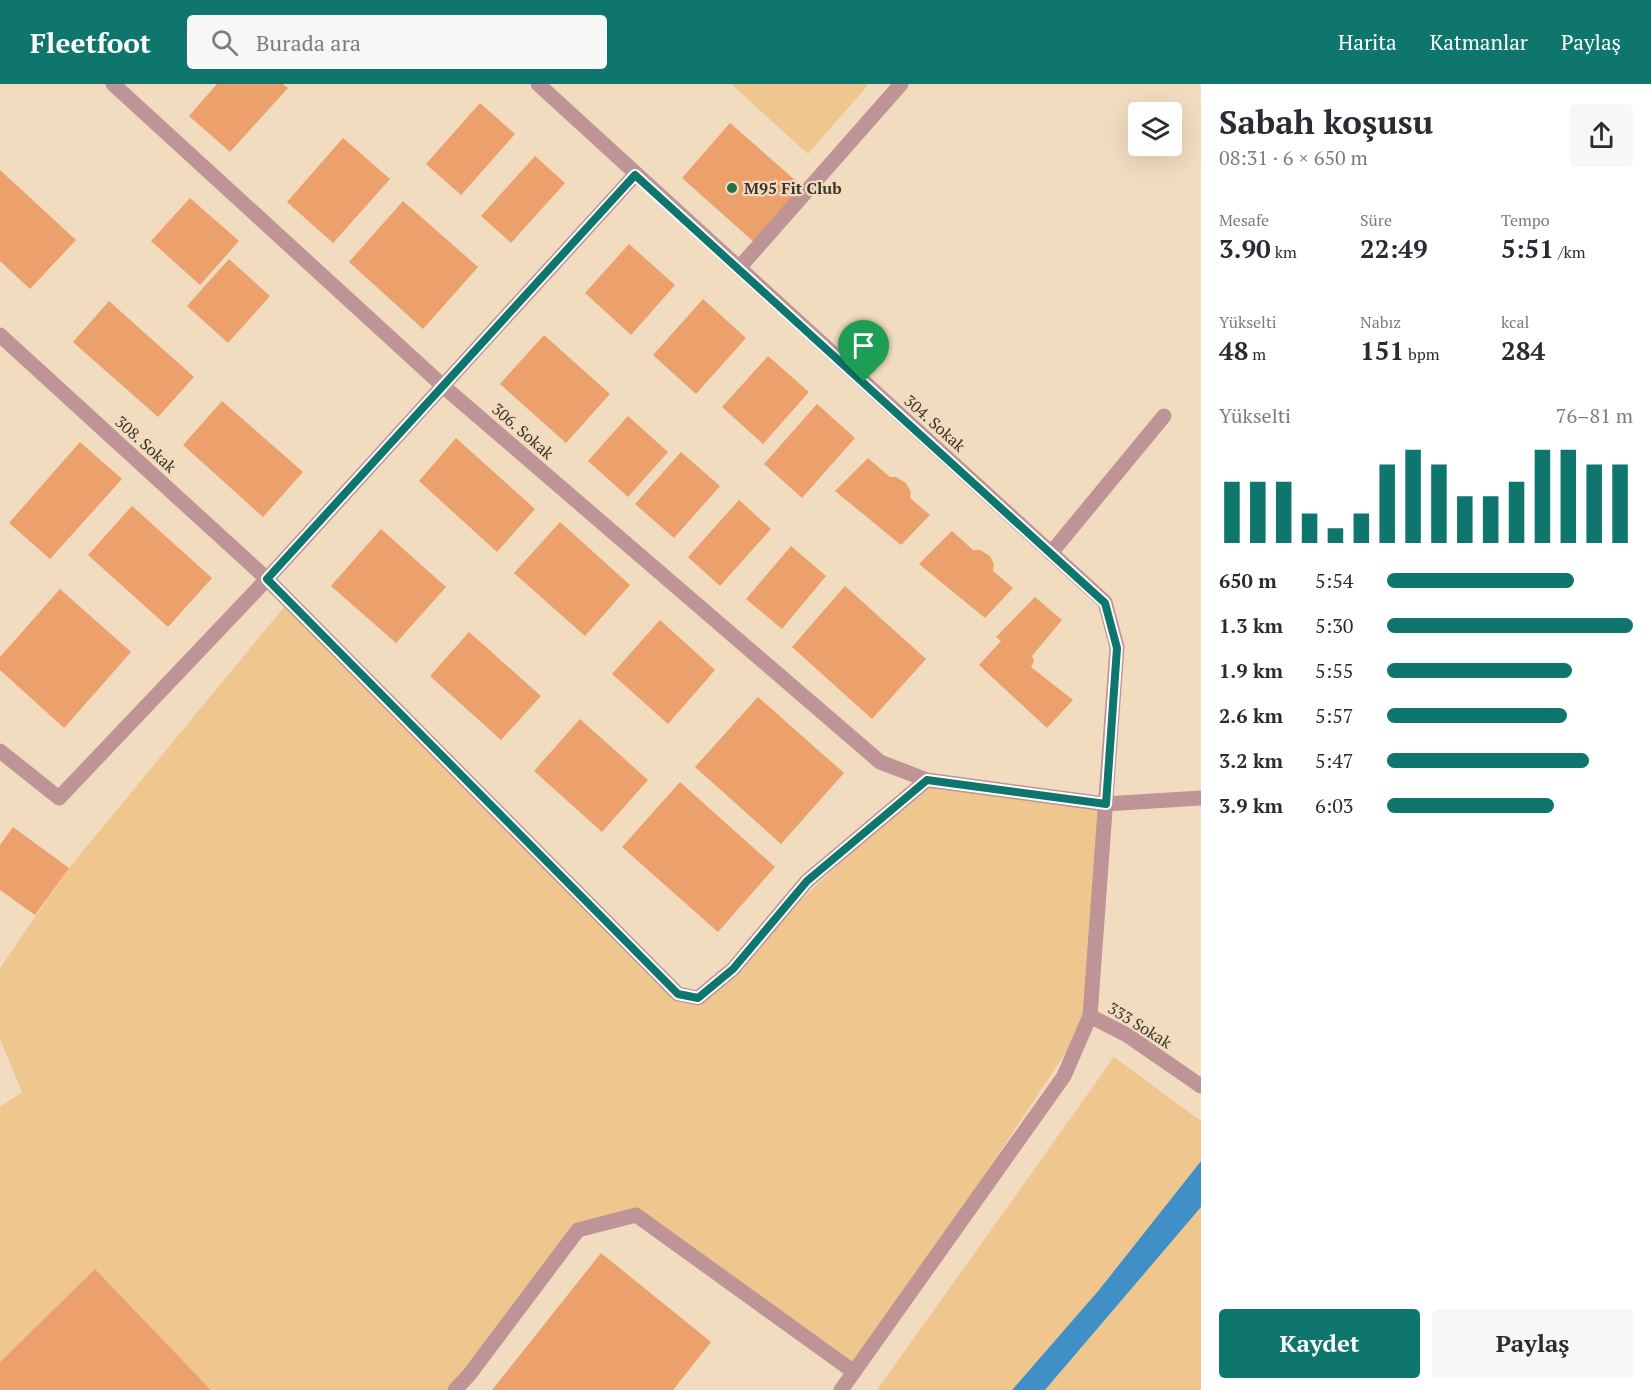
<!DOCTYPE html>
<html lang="tr">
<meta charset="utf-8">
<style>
body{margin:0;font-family:"PT Serif",serif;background:#f7f7f7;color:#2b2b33;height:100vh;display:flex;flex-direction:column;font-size:22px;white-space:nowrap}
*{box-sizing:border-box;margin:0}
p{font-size:20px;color:#7c7c81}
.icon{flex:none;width:33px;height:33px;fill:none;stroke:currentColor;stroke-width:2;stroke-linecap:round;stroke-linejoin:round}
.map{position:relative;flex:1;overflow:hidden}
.sheet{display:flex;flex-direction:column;background:#fff;width:450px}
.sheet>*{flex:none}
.tools{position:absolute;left:1128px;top:18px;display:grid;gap:12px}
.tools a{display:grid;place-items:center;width:54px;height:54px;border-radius:6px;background:#fff;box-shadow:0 6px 24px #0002;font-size:30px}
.pin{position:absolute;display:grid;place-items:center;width:51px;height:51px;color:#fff;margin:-62px -26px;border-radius:50% 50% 50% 0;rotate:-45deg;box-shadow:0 0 6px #0007}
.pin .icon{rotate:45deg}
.round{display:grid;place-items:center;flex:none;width:63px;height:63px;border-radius:6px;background:#f7f7f7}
.headline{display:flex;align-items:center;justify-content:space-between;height:102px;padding:0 18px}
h1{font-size:33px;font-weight:800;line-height:45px}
.figures{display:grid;grid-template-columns:repeat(3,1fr);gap:9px;height:102px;padding:6px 18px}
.figures div{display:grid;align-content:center}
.figures b{font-size:26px;font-weight:800}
.figures small{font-size:16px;font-weight:400}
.figures p{font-size:16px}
.chart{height:168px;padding:12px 18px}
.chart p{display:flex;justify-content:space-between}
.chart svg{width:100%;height:108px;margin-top:6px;stroke:#0f766e;stroke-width:6}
.primary-button{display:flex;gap:12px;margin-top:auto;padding:12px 18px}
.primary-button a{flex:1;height:69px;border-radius:6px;background:#0f766e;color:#fff;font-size:24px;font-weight:800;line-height:69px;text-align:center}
.primary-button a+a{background:#f7f7f7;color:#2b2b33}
ul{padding:0 18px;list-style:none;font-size:20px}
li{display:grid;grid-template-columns:96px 72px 1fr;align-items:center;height:45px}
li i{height:15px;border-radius:8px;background:#0f766e}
header{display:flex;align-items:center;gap:36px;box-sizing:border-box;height:84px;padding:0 30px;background:#0f766e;color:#fff}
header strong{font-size:28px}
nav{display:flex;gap:33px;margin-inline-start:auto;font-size:21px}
.search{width:420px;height:54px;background:#f7f7f7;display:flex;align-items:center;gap:15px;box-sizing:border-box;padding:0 21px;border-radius:6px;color:#7c7c81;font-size:22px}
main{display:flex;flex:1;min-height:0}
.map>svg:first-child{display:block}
.green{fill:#efc68e}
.water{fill:#408fc6}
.building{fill:#eca06c}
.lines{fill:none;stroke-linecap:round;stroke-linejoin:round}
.minor{stroke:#bf9496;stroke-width:15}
.route-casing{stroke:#fff;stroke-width:12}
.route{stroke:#0f766e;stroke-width:8}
.poi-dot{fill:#267342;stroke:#f1dcc0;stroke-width:2}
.labels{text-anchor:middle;stroke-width:4.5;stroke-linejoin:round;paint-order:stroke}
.poi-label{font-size:16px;font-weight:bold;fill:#3b3328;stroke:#f1dcc0;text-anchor:start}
.street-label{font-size:16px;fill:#3b3328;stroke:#f1dcc0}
</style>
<header>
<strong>Fleetfoot</strong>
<div class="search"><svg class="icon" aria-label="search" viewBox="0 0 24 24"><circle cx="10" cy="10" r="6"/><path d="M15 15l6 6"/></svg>Burada ara</div>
<nav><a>Harita</a><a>Katmanlar</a><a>Paylaş</a></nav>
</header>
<main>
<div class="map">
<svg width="1201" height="1306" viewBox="0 0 1201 1306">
<rect width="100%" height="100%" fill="#f1dcc0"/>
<g class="green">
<polygon points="731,0 869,0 808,70"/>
<polygon points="289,517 678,910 698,914 927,696 1105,720 1090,932 854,1288 636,1131 578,1146 450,1306 211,1306 95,1185 0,1278 0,1023 22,1008 0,955 0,884 69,784"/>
<polygon points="1114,973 1201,1037 1201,1077 1099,1206 1012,1306 877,1306"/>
<polygon points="1201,1122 1201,1306 1045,1306"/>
</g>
<polygon class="water" points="1201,1077 1201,1123 1045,1306 1012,1306 1099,1206"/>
<g class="building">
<polygon points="217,0 283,0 288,4 230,68 189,32"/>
<polygon points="480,19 515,50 461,111 426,80"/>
<polygon points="730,39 804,104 755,159 682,94"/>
<polygon points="343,54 390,95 333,159 287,118"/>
<polygon points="535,72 565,99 511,159 481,132"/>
<polygon points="0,86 76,156 30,205 0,177"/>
<polygon points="190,114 239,157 200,201 151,157"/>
<polygon points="403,117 478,183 423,245 349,178"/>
<polygon points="629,160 675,201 631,251 585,209"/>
<polygon points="229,175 270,212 228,259 187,222"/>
<polygon points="703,215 746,254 696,310 653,271"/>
<polygon points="109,217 194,293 158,333 73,258"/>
<polygon points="544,251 610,310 566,359 500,300"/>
<polygon points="768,272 809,308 763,360 722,323"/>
<polygon points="222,317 303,388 263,433 183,361"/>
<polygon points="817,320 855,354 802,414 764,380"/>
<polygon points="628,332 668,368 628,413 588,377"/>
<polygon points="456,354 535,425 497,468 419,397"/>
<polygon points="80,358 122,395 50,475 9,439"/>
<polygon points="681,368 720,402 674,454 635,420"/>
<polygon points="868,374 890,393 896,393 906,399 911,408 910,414 930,431 901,461 835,407"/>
<polygon points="739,416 771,445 720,502 688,473"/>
<polygon points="132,422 212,494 168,543 88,471"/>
<polygon points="560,438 630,501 585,552 514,489"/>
<polygon points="381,445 446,503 396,559 331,502"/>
<polygon points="952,447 973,466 980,466 990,472 994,480 993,487 1013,504 985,534 919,480"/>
<polygon points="791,462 826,492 782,545 746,515"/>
<polygon points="845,502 926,575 872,635 792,563"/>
<polygon points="60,505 131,568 64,644 0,586 0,573"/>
<polygon points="1035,513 1062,536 1032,572 1034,577 1031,583 1073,616 1047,644 979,581 1001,557 996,553"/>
<polygon points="660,536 715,586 668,640 612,590"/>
<polygon points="469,548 541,612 501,656 430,592"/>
<polygon points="758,613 844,689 781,760 695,683"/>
<polygon points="580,635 648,696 602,748 534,687"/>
<polygon points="680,698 775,783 718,848 622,763"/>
<polygon points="13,743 69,784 35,831 0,806 0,761"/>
<polygon points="601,1169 711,1258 673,1306 492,1306"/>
<polygon points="95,1185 211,1306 0,1306 0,1278"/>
</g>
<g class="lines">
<g class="minor">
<polyline points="113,0 443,302 880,678 927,696 1105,720 1201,714"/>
<polyline points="538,0 1105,518 1117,563 1090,932 1064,992 841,1306"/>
<polyline points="739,184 901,0"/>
<polyline points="0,251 267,495 678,910 698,914 733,885 807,797 927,696"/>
<polyline points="1051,469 1164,332"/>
<polyline points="0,667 59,714 267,495 635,91"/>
<polyline points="1090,932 1127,951 1201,1002"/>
<polyline points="455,1306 469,1291 578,1146 636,1131 854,1288"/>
</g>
</g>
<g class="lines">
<defs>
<polygon id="route" points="635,91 1105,519 1117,564 1106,720 927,696 807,797 733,885 698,914 678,910 267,495"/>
</defs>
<use href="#route" class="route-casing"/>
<use href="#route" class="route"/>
</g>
<circle class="poi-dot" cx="732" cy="104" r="6"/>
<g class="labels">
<g class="poi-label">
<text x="744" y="110">M95 Fit Club</text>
</g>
<g class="street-label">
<text transform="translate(935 339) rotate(42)" y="6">304. Sokak</text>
<text transform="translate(523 347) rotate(41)" y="6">306. Sokak</text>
<text transform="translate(146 360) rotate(42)" y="6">308. Sokak</text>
<text transform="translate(1140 941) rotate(32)" y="6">333 Sokak</text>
</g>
</g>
</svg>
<div class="tools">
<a><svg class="icon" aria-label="layers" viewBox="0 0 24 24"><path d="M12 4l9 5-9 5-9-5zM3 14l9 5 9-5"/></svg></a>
</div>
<div class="pin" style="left:864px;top:298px;background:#1e9e55"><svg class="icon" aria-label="arrive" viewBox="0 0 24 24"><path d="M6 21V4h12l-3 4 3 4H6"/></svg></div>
</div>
<section class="sheet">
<div class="headline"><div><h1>Sabah koşusu</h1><p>08:31 · 6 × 650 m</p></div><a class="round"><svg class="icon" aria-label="share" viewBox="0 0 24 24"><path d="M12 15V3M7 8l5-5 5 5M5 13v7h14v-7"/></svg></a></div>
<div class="figures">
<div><p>Mesafe</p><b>3.90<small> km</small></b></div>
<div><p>Süre</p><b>22:49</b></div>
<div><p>Tempo</p><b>5:51<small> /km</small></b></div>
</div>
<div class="figures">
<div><p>Yükselti</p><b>48<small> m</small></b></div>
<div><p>Nabız</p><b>151<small> bpm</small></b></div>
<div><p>kcal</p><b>284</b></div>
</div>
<div class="chart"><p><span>Yükselti</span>76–81 m</p>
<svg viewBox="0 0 160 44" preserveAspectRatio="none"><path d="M5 44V19M15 44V19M25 44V19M35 44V32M45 44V38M55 44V32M65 44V12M75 44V6M85 44V12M95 44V25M105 44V25M115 44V19M125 44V6M135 44V6M145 44V12M155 44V12"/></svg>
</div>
<ul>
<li><b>650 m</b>5:54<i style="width:76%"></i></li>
<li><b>1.3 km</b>5:30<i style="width:100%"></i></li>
<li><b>1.9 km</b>5:55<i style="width:75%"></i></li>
<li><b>2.6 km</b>5:57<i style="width:73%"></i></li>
<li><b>3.2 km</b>5:47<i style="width:82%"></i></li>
<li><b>3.9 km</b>6:03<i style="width:68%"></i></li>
</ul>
<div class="primary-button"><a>Kaydet</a><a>Paylaş</a></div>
</section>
</main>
